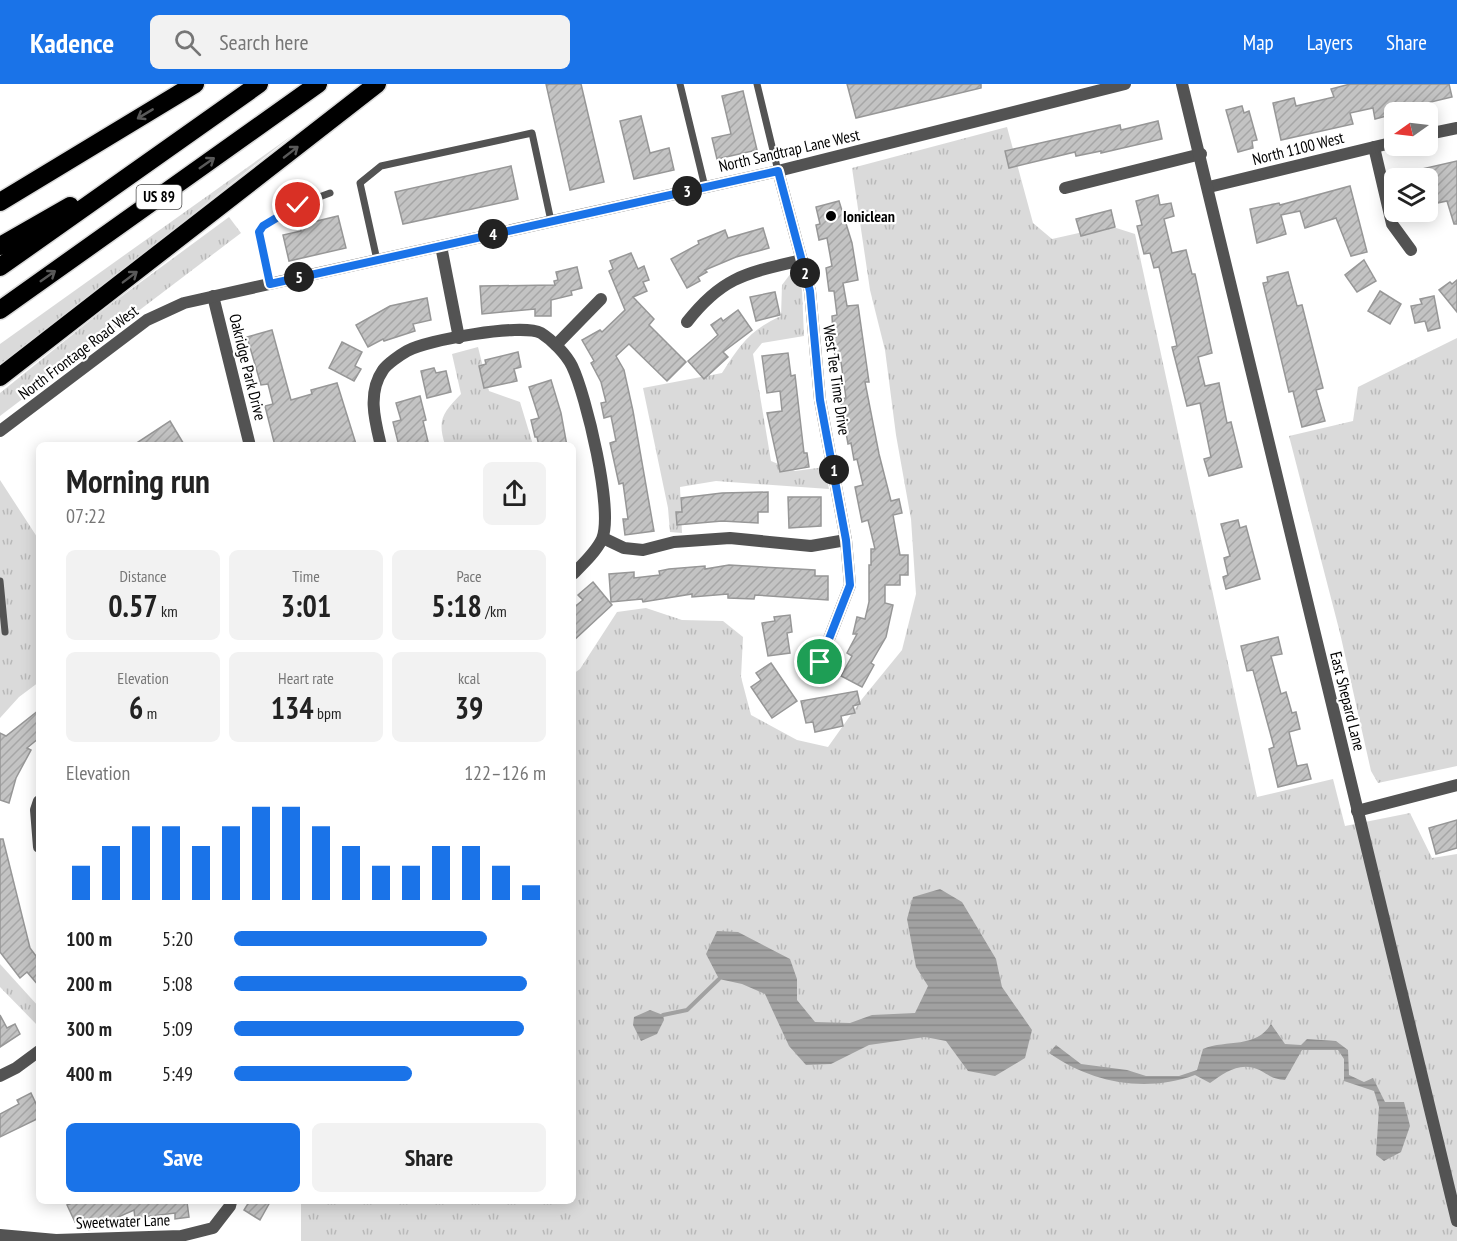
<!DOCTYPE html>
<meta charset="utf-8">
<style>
body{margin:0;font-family:"PT Sans Narrow",sans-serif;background:#f2f2f2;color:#222;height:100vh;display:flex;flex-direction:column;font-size:22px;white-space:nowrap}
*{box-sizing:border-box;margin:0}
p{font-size:20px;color:#767676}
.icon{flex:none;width:33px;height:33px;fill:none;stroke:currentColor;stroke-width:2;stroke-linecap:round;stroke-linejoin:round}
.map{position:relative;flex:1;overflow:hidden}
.drawer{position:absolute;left:36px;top:358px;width:540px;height:762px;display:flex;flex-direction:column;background:#fff;border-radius:9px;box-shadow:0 3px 15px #0003}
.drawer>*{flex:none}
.needle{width:39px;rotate:256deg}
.fabs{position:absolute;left:1384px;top:18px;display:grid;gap:12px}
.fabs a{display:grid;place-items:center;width:54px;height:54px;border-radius:9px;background:#fff;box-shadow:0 3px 15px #0003;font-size:30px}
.pin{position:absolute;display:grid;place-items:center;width:51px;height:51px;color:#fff;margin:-26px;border:3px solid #fff;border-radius:50%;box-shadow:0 2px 6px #0007}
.km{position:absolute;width:30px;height:30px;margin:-15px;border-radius:50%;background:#222;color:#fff;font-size:16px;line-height:30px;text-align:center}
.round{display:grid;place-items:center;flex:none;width:63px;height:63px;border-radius:9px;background:#f2f2f2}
.headline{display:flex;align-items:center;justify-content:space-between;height:102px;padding:0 30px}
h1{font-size:33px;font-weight:600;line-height:45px}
.stats{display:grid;grid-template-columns:repeat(3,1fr);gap:9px;height:102px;padding:6px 30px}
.stats div{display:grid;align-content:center;border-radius:9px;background:#f2f2f2;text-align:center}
.stats b{font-size:30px;font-weight:600}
.stats small{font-size:16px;font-weight:400}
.stats p{font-size:16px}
.chart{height:168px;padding:12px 30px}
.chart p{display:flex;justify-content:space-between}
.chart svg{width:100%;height:108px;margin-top:6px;stroke:#1a73e8;stroke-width:6}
.cta{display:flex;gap:12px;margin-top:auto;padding:12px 30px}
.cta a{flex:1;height:69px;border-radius:9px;background:#1a73e8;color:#fff;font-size:24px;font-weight:600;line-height:69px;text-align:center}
.cta a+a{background:#f2f2f2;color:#222}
ul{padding:0 30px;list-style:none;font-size:20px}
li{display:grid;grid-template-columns:96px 72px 1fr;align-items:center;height:45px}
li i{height:15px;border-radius:8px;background:#1a73e8}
header{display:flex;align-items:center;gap:36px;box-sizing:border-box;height:84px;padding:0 30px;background:#1a73e8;color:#fff}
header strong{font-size:28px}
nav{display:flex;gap:33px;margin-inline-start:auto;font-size:21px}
.search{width:420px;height:54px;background:#f2f2f2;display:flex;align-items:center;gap:15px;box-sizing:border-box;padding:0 21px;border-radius:9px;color:#767676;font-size:22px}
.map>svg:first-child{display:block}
.grass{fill:url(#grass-tufts)}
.water{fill:url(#water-rules)}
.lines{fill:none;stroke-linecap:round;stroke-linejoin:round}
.stream{stroke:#a1a1a1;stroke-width:4}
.building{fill:url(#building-hatch);stroke:#979797;stroke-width:1.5}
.motorway-casing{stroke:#dbdbdb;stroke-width:21}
.service{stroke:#535353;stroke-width:7}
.minor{stroke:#535353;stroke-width:12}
.tertiary{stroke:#535353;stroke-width:12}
.motorway{stroke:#000;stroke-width:18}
.oneway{stroke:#595959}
.route-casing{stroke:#fff;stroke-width:12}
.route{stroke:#1a73e8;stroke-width:8}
.poi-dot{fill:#000;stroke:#fff;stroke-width:2}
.labels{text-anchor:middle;stroke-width:4.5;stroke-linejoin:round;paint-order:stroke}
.shield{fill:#fff;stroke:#4c4c4c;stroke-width:1.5}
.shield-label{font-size:15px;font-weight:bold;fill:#000}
.street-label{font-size:16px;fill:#000;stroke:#fff}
.poi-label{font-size:16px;font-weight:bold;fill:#000;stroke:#fff;text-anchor:start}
</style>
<header>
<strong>Kadence</strong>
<div class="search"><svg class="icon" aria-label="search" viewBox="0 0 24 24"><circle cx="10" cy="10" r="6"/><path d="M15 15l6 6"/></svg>Search here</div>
<nav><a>Map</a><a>Layers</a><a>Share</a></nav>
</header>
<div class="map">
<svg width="1457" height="1157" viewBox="0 0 1457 1157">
<defs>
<pattern id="grass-tufts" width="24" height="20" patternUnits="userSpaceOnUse" patternTransform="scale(1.5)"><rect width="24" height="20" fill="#dadada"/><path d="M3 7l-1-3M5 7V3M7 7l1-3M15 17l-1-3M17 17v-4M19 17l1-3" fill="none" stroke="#b9b9b9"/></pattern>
<pattern id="water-rules" width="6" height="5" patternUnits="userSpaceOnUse" patternTransform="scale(1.5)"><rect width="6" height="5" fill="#a1a1a1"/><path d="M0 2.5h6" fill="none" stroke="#898989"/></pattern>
<pattern id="building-hatch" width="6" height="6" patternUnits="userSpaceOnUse" patternTransform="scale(1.5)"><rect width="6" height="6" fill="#c3c3c3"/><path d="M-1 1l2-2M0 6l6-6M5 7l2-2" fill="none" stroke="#a6a6a6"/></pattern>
</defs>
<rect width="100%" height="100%" fill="#fff"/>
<g class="grass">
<polygon points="1007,43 1033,139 1052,155 1110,142 1135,150 1257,713 1333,695 1345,742 1410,729 1432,774 1457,770 1457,1157 301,1157 301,1118 573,1118 573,590 580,585 617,528 646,524 682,536 723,537 743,553 741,593 751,631 797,656 828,663 862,615 902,566 916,510 911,435 896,351 885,266 870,206 852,84"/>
<polygon points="294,50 0,283 0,260"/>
<polygon points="229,133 241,149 0,332 0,309 103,226"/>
<path d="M794 185 802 206 804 252 762 259 753 270 771 377 795 387 825 383 829 405 716 397 680 403 682 449 670 448 668 424 643 304 722 289C740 261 750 246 781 232L782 201Z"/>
<polygon points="1457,254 1457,682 1378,699 1371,687 1340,549 1289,352 1353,337 1358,303"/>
<path d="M478 263 489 307 520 318 533 361H445C437 335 443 329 461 310L452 270Z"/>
<polygon points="0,396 39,456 39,598 19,613 0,634"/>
<polygon points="0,880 39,923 39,943 0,903"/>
</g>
<g class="water">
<polygon points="940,805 962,818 996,875 1002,903 1032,946 1025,974 995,992 968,987 946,957 925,953 869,961 831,980 806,981 789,962 765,910 742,900 719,895 706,870 717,847 738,848 790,875 797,895 797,916 815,938 850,939 872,931 915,929 928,902 916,883 907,835 913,813"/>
<polygon points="650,926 663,931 664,936 657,950 641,957 633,941 634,933"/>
<path d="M1271 940 1285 960 1301 961 1307 955 1336 957 1348 966 1349 991 1364 998 1373 994 1385 1018H1404L1410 1042 1401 1068 1384 1077 1376 1071 1379 1023 1374 1007 1344 997V975L1338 966H1302L1285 996C1269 995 1267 988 1254 984 1237 979 1223 990 1210 999L1195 991C1145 1009 1092 999 1049 969L1056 961 1081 980 1127 986 1146 992H1179L1197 986 1203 965C1227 955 1256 965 1271 940Z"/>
</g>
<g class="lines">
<polyline class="stream" points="663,931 687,926 719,895"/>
</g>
<g class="building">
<polygon points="546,0 581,0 604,98 570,106"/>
<polygon points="847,0 981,0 981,4 856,34"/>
<polygon points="1350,0 1449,0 1452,13 1393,27 1394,30 1375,35 1373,24 1350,29 1353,40 1281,56 1273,19 1294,14 1296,22 1334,13 1331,5"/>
<polygon points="743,7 757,66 717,75 712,54 731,50 722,12"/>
<polygon points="1242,22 1244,29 1249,27 1257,56 1252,57 1253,64 1238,68 1226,26"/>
<polygon points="641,32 650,69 669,64 674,86 634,95 620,37"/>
<polygon points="1158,37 1162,55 1101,69 1101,67 1076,72 1075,68 1009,84 1005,67 1120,41 1121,46"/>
<polygon points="1457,77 1457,140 1454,140 1447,117 1428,121 1428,94 1401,94 1400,90"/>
<polygon points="511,82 518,115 403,140 395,108"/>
<polygon points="1350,102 1367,168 1351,172 1336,134 1305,144 1300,127 1281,131 1286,150 1257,159 1250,125 1279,119 1280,121"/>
<polygon points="1158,111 1160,121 1171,119 1174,132 1164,135 1172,169 1186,166 1192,190 1195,190 1212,269 1198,273 1205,302 1219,299 1227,339 1231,338 1242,383 1209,392 1204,375 1211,373 1200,319 1187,322 1172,263 1177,262 1159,183 1154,184 1150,169 1144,170 1137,142 1142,141 1136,117"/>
<polygon points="839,117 852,159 858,196 843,199 847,222 858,221 869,298 865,298 879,370 891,417 899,415 902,429 893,431 900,471 908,471 908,491 900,491 900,501 885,501 885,519 893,521 886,553 871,579 874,581 862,603 841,592 852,572 847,569 857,550 853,550 857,533 865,535 869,518 869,481 871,481 871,465 875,465 868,436 862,438 855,403 863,401 857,375 854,376 851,359 848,360 840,315 846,314 845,307 841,278 836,279 834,265 832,232 837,231 834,207 829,207 826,184 832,182 827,154 819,156 816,141 820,140 816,123"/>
<polygon points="1111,126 1115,143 1081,152 1076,135"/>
<polygon points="338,132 346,164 289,177 283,151 301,147 300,141"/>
<polygon points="763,144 769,164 736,173 705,186 707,188 698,193 700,197 687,204 671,175 699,160 698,157 725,146 728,154"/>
<polygon points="631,169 638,185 644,182 649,196 643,198 647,207 633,213 654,235 649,241 686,278 667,297 629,260 616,272 624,286 633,327 654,447 625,451 623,435 628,435 623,399 619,400 610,359 616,357 611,332 604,334 601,319 606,318 601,298 591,279 594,277 582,256 600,246 602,248 625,226 609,187 613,185 610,177"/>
<polygon points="1364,176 1376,197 1357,208 1345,191"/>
<polygon points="577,183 582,204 571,207 572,211 551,216 551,232 535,232 535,225 482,230 480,202 555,201 554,197 558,196 556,188"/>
<polygon points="1288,188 1297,222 1302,221 1323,304 1316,306 1325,337 1302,343 1293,307 1289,308 1263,199 1268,198 1267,193"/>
<polygon points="1457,196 1457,228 1439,206 1450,198 1452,200"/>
<polygon points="1380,207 1401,220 1390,240 1368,227"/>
<polygon points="775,208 780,231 756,237 750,213"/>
<polygon points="1434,212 1440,244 1428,247 1425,237 1415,239 1411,222 1422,220 1420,215"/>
<polygon points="427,214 431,236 413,240 415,247 384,257 383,255 368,263 356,241 390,222"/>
<polygon points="738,226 752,246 723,268 728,273 704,295 688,277 718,251 711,241 721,234 723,237"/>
<polygon points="272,246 291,316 312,310 311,306 337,299 356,360 275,362 265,322 273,320 268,300 261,301 247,253"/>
<polygon points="342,258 362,268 355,282 361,285 354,297 329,284"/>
<polygon points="518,268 521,283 514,285 517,297 484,304 479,282 486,280 485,276"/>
<polygon points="788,269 791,292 795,291 804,369 807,369 809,383 780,388 767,329 782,327 780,307 767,309 762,272"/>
<polygon points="434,284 436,289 446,287 451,308 427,314 421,287"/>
<polygon points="551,296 561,329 567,362 539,362 537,353 535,353 531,336 539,334 529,303"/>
<polygon points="420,312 426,336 423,337 429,362 399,362 393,338 401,336 396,319"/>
<polygon points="170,337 185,362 132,362"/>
<polygon points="768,408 768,428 758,428 758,439 722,437 677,441 676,428 682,428 681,414 722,409"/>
<polygon points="788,413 821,413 821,442 789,444"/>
<polygon points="1238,436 1240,444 1246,442 1260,495 1226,505 1223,493 1228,491 1224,474 1230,472 1221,440"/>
<polygon points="729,481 815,486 815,492 828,492 828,516 755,511 754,515 728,514 728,510 692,513 692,510 643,518 642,515 611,518 609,490 634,488 634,494 660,491 659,487 669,485 705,482 705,485"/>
<polygon points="593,498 612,521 573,557 573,524 583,516 578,511"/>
<polygon points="790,531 792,548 787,549 790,569 768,572 762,539 775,537 774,533"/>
<polygon points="1278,553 1282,570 1271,572 1281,610 1286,608 1292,629 1296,628 1300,645 1289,648 1297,682 1307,680 1311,695 1278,703 1269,665 1274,663 1253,586 1247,587 1241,562"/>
<polygon points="771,579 797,617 772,634 751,603 761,596 756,589"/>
<polygon points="857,607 860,620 853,622 855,629 841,632 843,642 815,648 813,638 806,639 801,617"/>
<polygon points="39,626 39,654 27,664 31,666 16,694 9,719 0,716 0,649 6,652"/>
<polygon points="1457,736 1457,764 1436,770 1429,744"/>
<polygon points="0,755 3,755 30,864 39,876 39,902 27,888 20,894 0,868"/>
<polygon points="0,931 7,944 15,940 20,950 0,963"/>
<polygon points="31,1009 39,1026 39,1034 0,1053 0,1030 19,1020 17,1016"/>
<polygon points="74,1118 187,1118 189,1133 175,1135 175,1129 135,1134 134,1126 89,1146 84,1134 75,1138 67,1121"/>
<polygon points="249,1118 270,1118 260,1136 244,1126"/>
</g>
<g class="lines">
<defs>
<g id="motorway">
<polyline points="0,118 195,0"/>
<polyline points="0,162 70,122"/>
<polyline points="0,183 259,0"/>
<polyline points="0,226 318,0"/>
<polyline points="0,293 377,0"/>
</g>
</defs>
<use href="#motorway" class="motorway-casing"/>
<g class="service">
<polyline points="680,0 705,103"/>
<polyline points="757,0 778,87"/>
<polyline points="377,176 360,99 381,82 532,49 551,137"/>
<polyline points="270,200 259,150 260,145 298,121 330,109"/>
<polyline points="0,497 5,548"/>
</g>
<g class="minor">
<polyline points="1428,50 1457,44"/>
<polyline points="1374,63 1392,140 1411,166"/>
<polyline points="778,87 810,207 820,316 846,456 850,501 820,578"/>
<polyline points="1209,103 1395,58"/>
<polyline points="1065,104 1201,70"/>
<polyline points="441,162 459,254"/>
<polyline points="213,212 250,362"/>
<path d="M687 238C723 192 747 189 802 176"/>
<polyline points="556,261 601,215"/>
<path d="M381 362C375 337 367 309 383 286 387 280 400 271 407 267 426 256 522 239 541 249 552 256 566 270 572 282 586 311 614 427 602 455 596 468 583 480 573 490"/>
<polyline points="603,454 624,464 643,466 674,458 730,454 811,462 846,456"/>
<polyline points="39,717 36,726 39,763"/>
<polyline points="1357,727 1457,701"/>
<polyline points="0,992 16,984 39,967"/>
<polyline points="0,1151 56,1156 181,1152 213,1144 230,1122 231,1118"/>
</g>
<g class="tertiary">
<polyline points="1182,0 1457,1137"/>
<polyline points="0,347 147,236 184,219 778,87 1125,0"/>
</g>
<use href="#motorway" class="motorway"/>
</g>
<defs><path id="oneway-shaft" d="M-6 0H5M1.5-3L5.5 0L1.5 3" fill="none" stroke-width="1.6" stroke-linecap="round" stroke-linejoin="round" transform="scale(1.5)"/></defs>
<g class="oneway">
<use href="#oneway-shaft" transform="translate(145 30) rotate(149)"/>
<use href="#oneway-shaft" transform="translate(291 68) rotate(-38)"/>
<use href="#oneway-shaft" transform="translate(207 79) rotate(-35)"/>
<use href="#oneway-shaft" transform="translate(48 192) rotate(-35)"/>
<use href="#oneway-shaft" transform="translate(130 193) rotate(-37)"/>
</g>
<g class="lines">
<defs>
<polyline id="route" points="298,121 263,142 259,148 270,200 778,87 810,207 820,316 846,456 850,501 820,578"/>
</defs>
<use href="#route" class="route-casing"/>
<use href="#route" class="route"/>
</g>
<circle class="poi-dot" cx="831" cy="132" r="6"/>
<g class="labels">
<rect class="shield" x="136.5" y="101" width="45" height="24" rx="4.5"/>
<g class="shield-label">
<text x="159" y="118">US 89</text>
</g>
<g class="street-label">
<text transform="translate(1298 64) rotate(-14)" y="6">North 1100 West</text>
<text transform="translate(789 66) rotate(-13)" y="6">North Sandtrap Lane West</text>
<text transform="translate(78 268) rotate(-37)" y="6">North Frontage Road West</text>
<text transform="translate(248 283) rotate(76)" y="6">Oakridge Park Drive</text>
<text transform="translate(837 296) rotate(82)" y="6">West Tee Time Drive</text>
<text transform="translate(1348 617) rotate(76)" y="6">East Shepard Lane</text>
<text transform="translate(123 1137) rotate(-2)" y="6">Sweetwater Lane</text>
</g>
<g class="poi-label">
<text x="843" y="138">Ioniclean</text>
</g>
</g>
</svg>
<div class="fabs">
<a><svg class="needle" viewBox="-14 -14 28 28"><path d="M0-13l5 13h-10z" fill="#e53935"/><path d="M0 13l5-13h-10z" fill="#767676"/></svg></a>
<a><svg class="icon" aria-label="layers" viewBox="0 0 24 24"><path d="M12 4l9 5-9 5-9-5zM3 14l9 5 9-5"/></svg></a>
</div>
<div class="pin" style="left:820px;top:578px;background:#1e9e55"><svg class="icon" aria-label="arrive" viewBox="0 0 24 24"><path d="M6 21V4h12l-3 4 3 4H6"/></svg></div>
<div class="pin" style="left:298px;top:121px;background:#d93025"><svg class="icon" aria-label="check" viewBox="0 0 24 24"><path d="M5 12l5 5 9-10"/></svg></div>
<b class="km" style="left:834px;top:386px">1</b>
<b class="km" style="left:805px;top:189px">2</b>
<b class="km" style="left:687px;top:107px">3</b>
<b class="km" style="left:493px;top:150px">4</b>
<b class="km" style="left:299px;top:193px">5</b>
<section class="drawer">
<div class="headline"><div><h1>Morning run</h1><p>07:22</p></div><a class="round"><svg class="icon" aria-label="share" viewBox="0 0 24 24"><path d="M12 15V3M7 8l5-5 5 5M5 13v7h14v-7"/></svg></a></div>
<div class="stats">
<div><p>Distance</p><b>0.57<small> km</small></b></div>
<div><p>Time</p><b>3:01</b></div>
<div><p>Pace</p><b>5:18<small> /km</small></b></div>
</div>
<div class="stats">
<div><p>Elevation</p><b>6<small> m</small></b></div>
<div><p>Heart rate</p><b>134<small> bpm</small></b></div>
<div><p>kcal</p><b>39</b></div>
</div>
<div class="chart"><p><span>Elevation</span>122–126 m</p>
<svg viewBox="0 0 160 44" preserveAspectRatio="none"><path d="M5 44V30M15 44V22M25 44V14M35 44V14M45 44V22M55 44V14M65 44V6M75 44V6M85 44V14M95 44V22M105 44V30M115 44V30M125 44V22M135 44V22M145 44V30M155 44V38"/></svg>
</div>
<ul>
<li><b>100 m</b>5:20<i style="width:81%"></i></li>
<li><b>200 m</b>5:08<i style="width:94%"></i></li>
<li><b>300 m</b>5:09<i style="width:93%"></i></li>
<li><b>400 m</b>5:49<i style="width:57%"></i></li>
</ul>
<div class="cta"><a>Save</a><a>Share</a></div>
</section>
</div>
